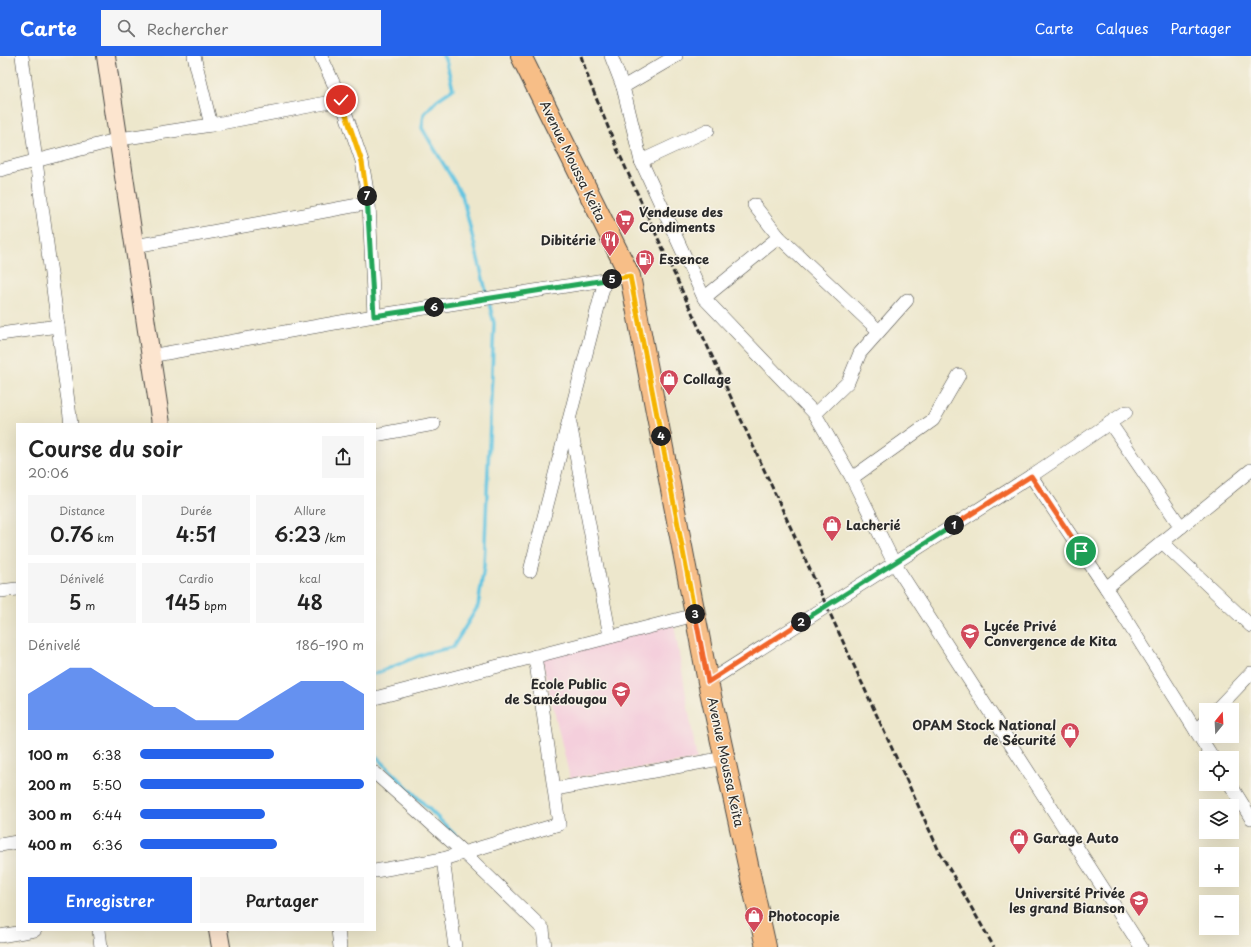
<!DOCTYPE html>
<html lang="fr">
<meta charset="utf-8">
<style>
body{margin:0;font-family:"Playpen Sans",sans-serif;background:#f6f6f6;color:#222;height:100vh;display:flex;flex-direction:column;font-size:15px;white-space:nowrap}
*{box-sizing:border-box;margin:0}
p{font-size:13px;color:#767676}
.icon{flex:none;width:22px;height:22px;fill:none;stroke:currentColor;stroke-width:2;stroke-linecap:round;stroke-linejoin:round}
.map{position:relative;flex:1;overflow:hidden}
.panel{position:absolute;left:16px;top:367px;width:360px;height:508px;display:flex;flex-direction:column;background:#fff;border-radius:0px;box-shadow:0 4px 16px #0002}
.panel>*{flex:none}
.needle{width:26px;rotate:18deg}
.controls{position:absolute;left:1199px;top:647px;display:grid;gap:8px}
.controls a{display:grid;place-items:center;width:40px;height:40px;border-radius:0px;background:#fff;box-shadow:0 4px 16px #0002;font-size:20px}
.pin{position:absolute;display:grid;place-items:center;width:34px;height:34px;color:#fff;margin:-17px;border:2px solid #fff;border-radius:50%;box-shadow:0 1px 4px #0007}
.km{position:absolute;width:20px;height:20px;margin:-10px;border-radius:50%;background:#222;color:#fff;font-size:11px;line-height:20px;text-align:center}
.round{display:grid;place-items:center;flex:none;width:42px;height:42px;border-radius:0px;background:#f6f6f6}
.head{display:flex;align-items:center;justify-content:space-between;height:68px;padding:0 12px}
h1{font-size:22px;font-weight:600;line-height:30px}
.metrics{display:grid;grid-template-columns:repeat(3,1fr);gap:6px;height:68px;padding:4px 12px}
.metrics div{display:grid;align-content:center;border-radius:0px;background:#f6f6f6;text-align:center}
.metrics b{font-size:20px;font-weight:600}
.metrics small{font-size:11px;font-weight:400}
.metrics p{font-size:11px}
.chart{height:112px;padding:8px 12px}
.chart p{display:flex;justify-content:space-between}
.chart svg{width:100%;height:72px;margin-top:4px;fill:#2563eb;opacity:.7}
.cta{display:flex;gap:8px;margin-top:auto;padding:8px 12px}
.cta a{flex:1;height:46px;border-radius:0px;background:#2563eb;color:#fff;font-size:16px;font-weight:600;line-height:46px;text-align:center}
.cta a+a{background:#f6f6f6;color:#222}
ul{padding:0 12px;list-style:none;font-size:13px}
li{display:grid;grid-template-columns:64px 48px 1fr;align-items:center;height:30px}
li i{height:10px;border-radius:5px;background:#2563eb}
header{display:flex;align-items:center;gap:24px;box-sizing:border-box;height:56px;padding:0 20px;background:#2563eb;color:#fff}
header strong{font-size:19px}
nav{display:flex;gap:22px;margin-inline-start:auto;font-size:14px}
.search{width:280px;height:36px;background:#f6f6f6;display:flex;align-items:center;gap:10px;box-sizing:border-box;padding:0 14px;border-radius:0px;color:#767676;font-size:15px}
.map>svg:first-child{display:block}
.built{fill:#f4cfdc}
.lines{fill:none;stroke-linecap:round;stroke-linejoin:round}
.stream{stroke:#63c5e1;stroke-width:3.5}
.street-casing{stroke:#484743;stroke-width:14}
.secondary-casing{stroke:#484743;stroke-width:20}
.primary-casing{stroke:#484743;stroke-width:22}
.street{stroke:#fff;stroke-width:13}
.secondary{stroke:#fce5cf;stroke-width:18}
.primary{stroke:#f7be87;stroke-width:20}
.rail{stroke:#2b2b2b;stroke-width:3;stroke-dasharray:6 3;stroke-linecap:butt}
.split-1-casing{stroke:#fff;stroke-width:8}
.split-2-casing{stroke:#fff;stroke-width:8}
.split-3-casing{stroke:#fff;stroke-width:8}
.split-4-casing{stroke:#fff;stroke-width:8}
.split-5-casing{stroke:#fff;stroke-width:8}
.split-6-casing{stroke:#fff;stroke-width:8}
.split-7-casing{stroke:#fff;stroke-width:8}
.split-8-casing{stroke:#fff;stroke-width:8}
.split-1{stroke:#f0652b;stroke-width:5}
.split-2{stroke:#22a559;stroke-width:5}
.split-3{stroke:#f0652b;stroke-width:5}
.split-4{stroke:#f5b400;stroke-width:5}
.split-5{stroke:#f5b400;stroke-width:5}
.split-6{stroke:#22a559;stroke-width:5}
.split-7{stroke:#22a559;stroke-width:5}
.split-8{stroke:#f5b400;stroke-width:5}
.labels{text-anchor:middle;stroke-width:3;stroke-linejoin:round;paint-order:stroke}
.street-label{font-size:13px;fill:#2b2b2b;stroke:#f7f3e8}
.poi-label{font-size:13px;font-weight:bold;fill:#2b2b2b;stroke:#f7f3e8;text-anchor:start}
</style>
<header>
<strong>Carte</strong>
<div class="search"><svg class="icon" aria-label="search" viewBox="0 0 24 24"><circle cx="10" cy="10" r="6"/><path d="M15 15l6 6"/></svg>Rechercher</div>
<nav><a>Carte</a><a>Calques</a><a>Partager</a></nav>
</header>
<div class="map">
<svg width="1251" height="891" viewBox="0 0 1251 891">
<rect width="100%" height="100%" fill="#f7f3e8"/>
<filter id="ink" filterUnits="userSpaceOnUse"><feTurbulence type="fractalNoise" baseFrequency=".025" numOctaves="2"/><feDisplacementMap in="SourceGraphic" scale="8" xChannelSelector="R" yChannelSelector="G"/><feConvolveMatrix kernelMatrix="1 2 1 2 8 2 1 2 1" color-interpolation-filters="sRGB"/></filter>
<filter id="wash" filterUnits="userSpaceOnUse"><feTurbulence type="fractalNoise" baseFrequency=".012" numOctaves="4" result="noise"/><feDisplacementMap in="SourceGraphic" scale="16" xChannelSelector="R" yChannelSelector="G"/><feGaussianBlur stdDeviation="0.9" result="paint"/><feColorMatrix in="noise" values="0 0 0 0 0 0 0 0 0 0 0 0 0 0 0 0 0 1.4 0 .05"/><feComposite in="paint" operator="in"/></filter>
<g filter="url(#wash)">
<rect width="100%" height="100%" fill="#ede7cc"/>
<polygon class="built" points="674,568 697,704 570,722 541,600"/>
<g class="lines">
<g class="stream">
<polyline points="375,618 426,597 453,591 478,550 484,511 494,267 462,139 422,72 424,58 437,44 453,33 446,5 443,0"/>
<polyline points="375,699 469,793"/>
</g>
</g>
</g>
<g filter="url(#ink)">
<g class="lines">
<defs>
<g id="street">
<polyline points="22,0 71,368"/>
<polyline points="194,0 211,69"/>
<polyline points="321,0 341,44 362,105 369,147 374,260"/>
<polyline points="611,0 623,31 641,105 704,242 815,358 852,422 894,507 1141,891"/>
<polyline points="623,31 676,0"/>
<polyline points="641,105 708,74"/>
<polyline points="0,114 120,83 211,69 341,44"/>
<polyline points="754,149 779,181 879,275"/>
<polyline points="135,190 369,147"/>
<polyline points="704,242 779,181"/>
<polyline points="0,278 58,270"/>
<polyline points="150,300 374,260 630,220"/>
<polyline points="815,358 848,326 860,297 907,244"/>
<polyline points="570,367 610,580"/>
<polyline points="1110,367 1181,471"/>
<polyline points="375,379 434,368"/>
<polyline points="1031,420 1106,532 1213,702"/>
<polyline points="852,422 933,364 959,319"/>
<polyline points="1162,486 1251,570"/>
<polyline points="530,515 605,224"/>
<polyline points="1106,532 1251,414"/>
<polyline points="0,535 17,533"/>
<polyline points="708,626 1031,420 1126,356"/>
<polyline points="375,642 695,559"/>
<polyline points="1216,654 1251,617"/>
<polyline points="1196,675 1206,664"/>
<polyline points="375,717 463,796 543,873 545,891"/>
<polyline points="1230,728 1251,762"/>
<polyline points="555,733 725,702"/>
<polyline points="0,789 17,786"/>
<polyline points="443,803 455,891"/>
<polyline points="375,815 443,803 559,768 535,600"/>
<polyline points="99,874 101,891"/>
<polyline points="338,874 340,891"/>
<polyline points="0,880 35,874"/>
</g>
<g id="secondary">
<polyline points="106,0 161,368"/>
<polyline points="218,874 221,891"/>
</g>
<polyline id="primary" points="521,0 630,220 708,626 766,891"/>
</defs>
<use href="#street" class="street-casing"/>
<use href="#secondary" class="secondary-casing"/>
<use href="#primary" class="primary-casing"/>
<use href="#street" class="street"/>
<use href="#secondary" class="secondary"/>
<use href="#primary" class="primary"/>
<polyline class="rail" points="581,0 590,27 617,93 939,795 994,891"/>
</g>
</g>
<g class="lines" filter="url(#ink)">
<defs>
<polyline id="split-1" points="954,469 1031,420 1081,495"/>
<polyline id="split-2" points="801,566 954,469"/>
<polyline id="split-3" points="695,558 708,626 801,566"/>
<polyline id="split-4" points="661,380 695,558"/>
<polyline id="split-5" points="612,223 630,220 661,380"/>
<polyline id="split-6" points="434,251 612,223"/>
<polyline id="split-7" points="367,140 374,260 434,251"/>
<polyline id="split-8" points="341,44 362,106 367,140"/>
</defs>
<use href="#split-1" class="split-1-casing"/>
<use href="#split-2" class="split-2-casing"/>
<use href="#split-3" class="split-3-casing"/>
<use href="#split-4" class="split-4-casing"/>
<use href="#split-5" class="split-5-casing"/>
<use href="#split-6" class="split-6-casing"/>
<use href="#split-7" class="split-7-casing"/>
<use href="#split-8" class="split-8-casing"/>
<use href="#split-1" class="split-1"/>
<use href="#split-2" class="split-2"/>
<use href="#split-3" class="split-3"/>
<use href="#split-4" class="split-4"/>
<use href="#split-5" class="split-5"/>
<use href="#split-6" class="split-6"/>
<use href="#split-7" class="split-7"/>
<use href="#split-8" class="split-8"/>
</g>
<defs>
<symbol id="supermarket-pin" viewBox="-11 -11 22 30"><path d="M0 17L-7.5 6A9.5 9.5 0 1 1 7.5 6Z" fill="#d1495b" stroke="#f7f3e8"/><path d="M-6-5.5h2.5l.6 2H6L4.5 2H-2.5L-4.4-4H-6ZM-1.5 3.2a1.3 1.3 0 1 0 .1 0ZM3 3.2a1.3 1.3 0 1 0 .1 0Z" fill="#fff"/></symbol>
<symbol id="restaurant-pin" viewBox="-11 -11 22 30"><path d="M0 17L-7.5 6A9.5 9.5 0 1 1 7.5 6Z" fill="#d1495b" stroke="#f7f3e8"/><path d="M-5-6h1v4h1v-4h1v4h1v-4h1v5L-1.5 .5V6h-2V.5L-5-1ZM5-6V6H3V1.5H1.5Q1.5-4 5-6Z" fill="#fff"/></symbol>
<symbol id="fuel-pin" viewBox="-11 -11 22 30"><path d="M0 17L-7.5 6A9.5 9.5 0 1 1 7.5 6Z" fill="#d1495b" stroke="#f7f3e8"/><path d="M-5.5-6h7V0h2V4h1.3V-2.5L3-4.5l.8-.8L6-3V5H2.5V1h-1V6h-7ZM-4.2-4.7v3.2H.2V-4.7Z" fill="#fff"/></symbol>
<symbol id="shop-pin" viewBox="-11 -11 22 30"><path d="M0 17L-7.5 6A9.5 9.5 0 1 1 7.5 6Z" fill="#d1495b" stroke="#f7f3e8"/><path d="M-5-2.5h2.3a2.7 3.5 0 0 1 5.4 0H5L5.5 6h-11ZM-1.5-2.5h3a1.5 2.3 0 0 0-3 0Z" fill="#fff"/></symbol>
<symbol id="school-pin" viewBox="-11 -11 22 30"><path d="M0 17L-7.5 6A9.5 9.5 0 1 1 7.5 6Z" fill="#d1495b" stroke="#f7f3e8"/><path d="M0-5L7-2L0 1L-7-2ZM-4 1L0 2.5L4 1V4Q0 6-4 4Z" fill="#fff"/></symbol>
<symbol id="university-pin" viewBox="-11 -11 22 30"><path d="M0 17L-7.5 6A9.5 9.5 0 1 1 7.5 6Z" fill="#d1495b" stroke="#f7f3e8"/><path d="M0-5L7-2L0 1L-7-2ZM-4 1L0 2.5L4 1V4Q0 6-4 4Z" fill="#fff"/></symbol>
</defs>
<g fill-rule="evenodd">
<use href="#supermarket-pin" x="614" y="152" width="22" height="30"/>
<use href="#restaurant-pin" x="599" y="173" width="22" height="30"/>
<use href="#fuel-pin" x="634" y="192" width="22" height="30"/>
<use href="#shop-pin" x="658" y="312" width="22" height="30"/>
<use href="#shop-pin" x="821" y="458" width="22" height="30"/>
<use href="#school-pin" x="959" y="566" width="22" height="30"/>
<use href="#school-pin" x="610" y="624" width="22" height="30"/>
<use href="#shop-pin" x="1059" y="665" width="22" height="30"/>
<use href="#shop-pin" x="1008" y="771" width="22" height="30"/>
<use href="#university-pin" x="1128" y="833" width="22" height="30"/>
<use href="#shop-pin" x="743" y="849" width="22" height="30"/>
</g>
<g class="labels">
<g class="street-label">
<text transform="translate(573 105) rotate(64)" y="5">Avenue Moussa Keïta</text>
<text transform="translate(726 706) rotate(78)" y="5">Avenue Moussa Keïta</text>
</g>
<g class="poi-label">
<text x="639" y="161">Vendeuse des<tspan x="639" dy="15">Condiments</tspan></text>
<text x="596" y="189" text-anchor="end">Dibitérie</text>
<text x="659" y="208">Essence</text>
<text x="683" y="328">Collage</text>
<text x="846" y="474">Lacherié</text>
<text x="984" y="575">Lycée Privé<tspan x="984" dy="15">Convergence de Kita</tspan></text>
<text x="607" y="633" text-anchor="end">Ecole Public<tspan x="607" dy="15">de Samédougou</tspan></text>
<text x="1056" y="674" text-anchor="end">OPAM Stock National<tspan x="1056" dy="15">de Sécurité</tspan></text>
<text x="1033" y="787">Garage Auto</text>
<text x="1125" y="842" text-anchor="end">Université Privée<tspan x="1125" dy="15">les grand Bianson</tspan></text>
<text x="768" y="865">Photocopie</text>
</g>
</g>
</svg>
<div class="controls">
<a><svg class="needle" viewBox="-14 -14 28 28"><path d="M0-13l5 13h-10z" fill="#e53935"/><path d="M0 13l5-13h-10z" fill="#767676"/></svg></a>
<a><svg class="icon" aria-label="locate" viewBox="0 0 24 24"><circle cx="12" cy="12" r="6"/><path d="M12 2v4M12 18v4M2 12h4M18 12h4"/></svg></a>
<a><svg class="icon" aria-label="layers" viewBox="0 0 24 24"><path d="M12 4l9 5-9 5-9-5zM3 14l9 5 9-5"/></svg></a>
<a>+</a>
<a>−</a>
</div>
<div class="pin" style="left:1081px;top:495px;background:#1e9e55"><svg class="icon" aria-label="arrive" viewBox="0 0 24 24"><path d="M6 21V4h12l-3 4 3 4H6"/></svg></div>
<div class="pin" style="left:341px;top:44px;background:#d93025"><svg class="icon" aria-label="check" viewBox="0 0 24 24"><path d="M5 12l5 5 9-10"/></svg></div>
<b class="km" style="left:954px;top:469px">1</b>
<b class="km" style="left:801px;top:566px">2</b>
<b class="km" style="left:695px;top:558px">3</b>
<b class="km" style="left:661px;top:380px">4</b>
<b class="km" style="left:612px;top:223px">5</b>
<b class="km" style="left:434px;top:251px">6</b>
<b class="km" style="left:367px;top:140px">7</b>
<section class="panel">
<div class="head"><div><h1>Course du soir</h1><p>20:06</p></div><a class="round"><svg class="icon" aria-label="share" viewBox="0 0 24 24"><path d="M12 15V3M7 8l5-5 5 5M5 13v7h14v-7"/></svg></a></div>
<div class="metrics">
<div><p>Distance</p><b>0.76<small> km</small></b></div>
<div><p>Durée</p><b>4:51</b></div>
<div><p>Allure</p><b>6:23<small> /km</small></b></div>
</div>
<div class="metrics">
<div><p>Dénivelé</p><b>5<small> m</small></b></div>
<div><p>Cardio</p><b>145<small> bpm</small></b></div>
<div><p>kcal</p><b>48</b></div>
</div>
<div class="chart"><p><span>Dénivelé</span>186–190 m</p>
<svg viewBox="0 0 160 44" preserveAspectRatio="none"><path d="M0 44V22L10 14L20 6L30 6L40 14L50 22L60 30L70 30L80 38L90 38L100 38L110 30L120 22L130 14L140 14L150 14L160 22V44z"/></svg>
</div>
<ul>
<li><b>100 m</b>6:38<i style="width:60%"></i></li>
<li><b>200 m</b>5:50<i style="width:100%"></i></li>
<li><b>300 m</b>6:44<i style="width:56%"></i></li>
<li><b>400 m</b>6:36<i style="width:61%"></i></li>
</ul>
<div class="cta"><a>Enregistrer</a><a>Partager</a></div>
</section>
</div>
